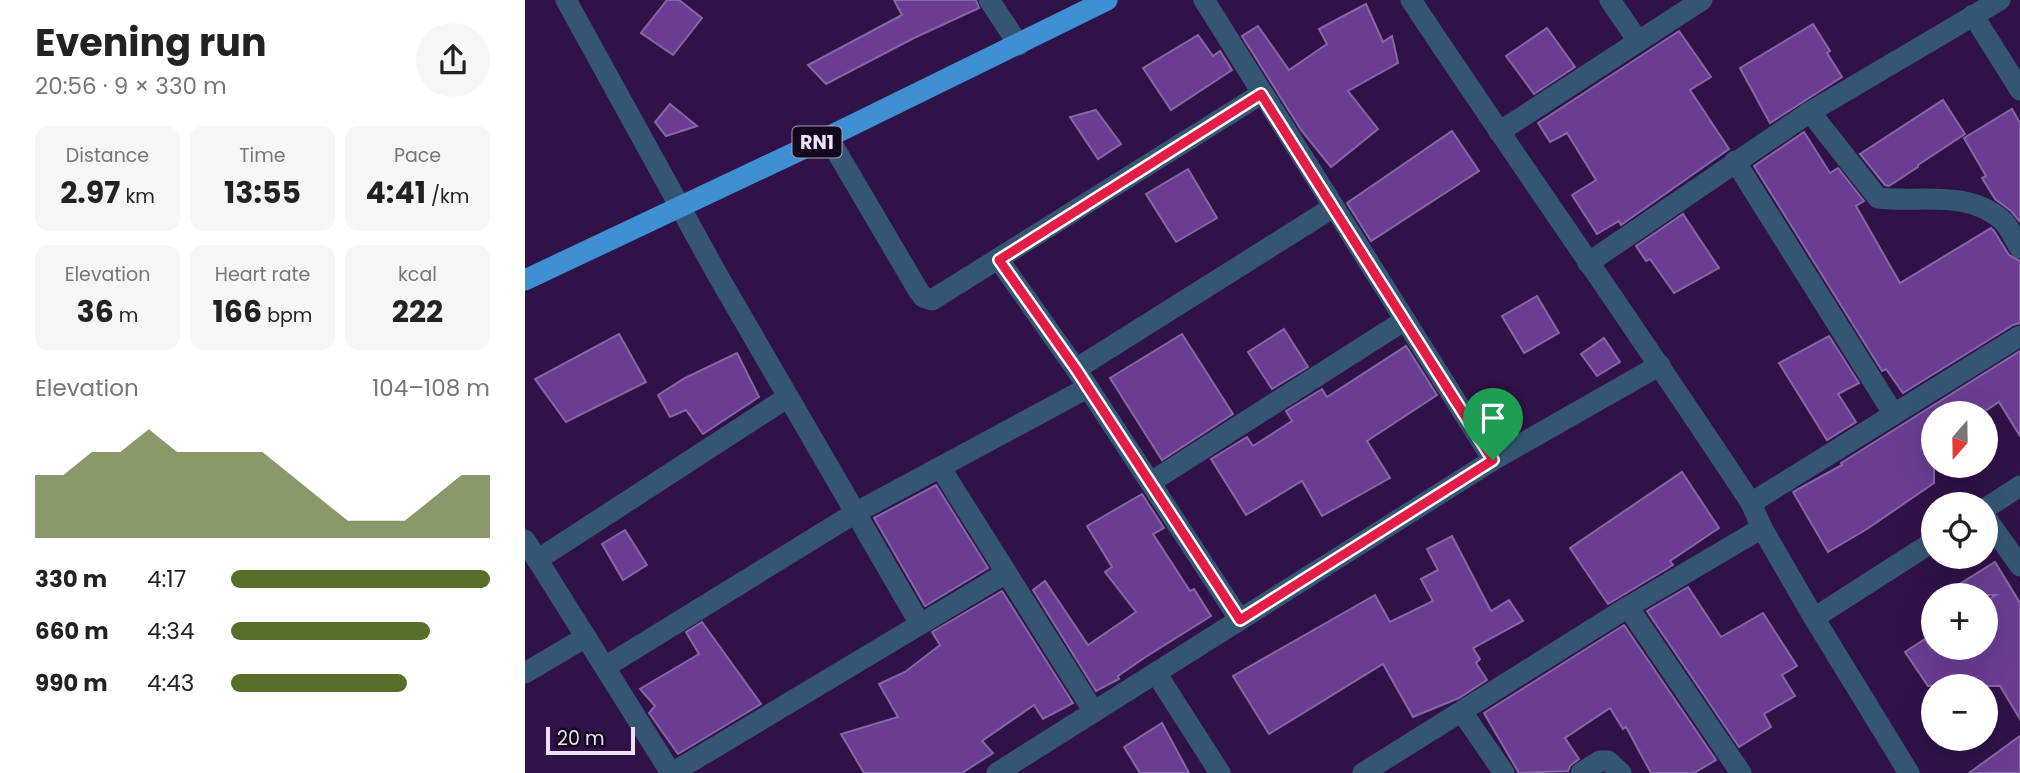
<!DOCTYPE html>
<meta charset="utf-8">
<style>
body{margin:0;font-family:Poppins,sans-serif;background:#f6f6f6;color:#222;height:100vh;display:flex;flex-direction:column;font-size:26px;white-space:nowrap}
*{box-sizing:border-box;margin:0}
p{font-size:23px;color:#767676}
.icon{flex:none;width:38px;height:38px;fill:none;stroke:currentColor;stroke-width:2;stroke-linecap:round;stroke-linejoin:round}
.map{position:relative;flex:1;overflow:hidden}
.panel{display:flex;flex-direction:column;background:#fff;width:525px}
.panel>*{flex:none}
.needle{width:46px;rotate:200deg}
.fabs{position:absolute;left:1396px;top:401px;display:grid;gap:14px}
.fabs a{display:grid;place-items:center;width:77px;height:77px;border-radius:50%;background:#fff;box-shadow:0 7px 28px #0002;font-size:35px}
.scale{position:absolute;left:21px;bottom:18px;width:89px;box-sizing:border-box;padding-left:7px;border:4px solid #ede0fb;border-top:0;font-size:19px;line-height:24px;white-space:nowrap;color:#ede0fb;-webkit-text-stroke:5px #13071d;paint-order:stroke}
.pin{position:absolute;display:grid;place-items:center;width:60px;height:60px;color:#fff;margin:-72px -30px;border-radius:50% 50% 50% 0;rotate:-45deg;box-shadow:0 0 7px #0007}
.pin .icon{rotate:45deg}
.round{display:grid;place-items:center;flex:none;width:74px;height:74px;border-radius:37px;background:#f6f6f6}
.headline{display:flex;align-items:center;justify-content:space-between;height:119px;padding:0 35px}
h1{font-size:38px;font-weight:700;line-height:52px}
.metrics{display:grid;grid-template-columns:repeat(3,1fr);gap:10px;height:119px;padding:7px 35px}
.metrics div{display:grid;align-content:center;border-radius:14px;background:#f6f6f6;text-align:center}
.metrics b{font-size:30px;font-weight:700}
.metrics small{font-size:19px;font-weight:400}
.metrics p{font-size:19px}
.chart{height:196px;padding:14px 35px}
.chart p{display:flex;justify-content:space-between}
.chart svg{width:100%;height:126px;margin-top:7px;fill:#586e2a;opacity:.7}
ul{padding:0 35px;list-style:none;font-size:23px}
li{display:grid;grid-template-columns:112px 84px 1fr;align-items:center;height:52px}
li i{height:18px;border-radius:9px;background:#586e2a}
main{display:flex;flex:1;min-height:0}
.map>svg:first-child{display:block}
.building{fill:#6a3d92;stroke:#8567a4;stroke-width:2}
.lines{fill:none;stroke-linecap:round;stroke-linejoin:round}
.minor{stroke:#355673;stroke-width:21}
.trunk{stroke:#3e90d2;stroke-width:21}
.route-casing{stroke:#fff;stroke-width:14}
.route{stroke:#e11d48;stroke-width:9}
.labels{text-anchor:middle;stroke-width:5;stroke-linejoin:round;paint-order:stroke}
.shield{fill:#13071d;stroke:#ac9fb8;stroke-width:2}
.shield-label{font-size:19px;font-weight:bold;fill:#ede0fb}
</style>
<main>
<section class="panel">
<div class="headline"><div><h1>Evening run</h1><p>20:56 · 9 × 330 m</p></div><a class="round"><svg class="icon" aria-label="share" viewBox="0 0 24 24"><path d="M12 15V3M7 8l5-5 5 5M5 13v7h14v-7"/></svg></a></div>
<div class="metrics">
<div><p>Distance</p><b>2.97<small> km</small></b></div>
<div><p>Time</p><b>13:55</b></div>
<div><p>Pace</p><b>4:41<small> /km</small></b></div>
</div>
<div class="metrics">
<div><p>Elevation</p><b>36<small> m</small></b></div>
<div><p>Heart rate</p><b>166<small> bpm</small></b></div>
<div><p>kcal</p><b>222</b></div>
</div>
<div class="chart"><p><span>Elevation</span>104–108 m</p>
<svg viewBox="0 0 160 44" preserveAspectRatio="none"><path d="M0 44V22L10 22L20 14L30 14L40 6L50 14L60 14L70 14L80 14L90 22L100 30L110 38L120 38L130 38L140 30L150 22L160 22V44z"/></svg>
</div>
<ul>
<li><b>330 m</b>4:17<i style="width:100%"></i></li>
<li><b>660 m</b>4:34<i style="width:77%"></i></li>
<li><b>990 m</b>4:43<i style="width:68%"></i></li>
</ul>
</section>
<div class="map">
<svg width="1495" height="773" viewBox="0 0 1495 773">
<rect width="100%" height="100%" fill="#301248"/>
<g class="building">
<polygon points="142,0 154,0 177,18 148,55 116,33"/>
<polygon points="369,0 451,0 454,8 389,38 301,84 283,65 377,15"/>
<polygon points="841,4 858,42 867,36 873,63 823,91 853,129 806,167 776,130 717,36 733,26 764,70 802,44 794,29"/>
<polygon points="1288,24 1305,51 1302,53 1317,77 1245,123 1215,68"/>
<polygon points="1022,28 1050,67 1009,94 981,56"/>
<polygon points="1154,31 1186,77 1165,90 1204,149 1096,225 1094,221 1072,234 1047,195 1071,180 1042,133 1025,142 1013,123"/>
<polygon points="673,35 688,56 695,51 707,70 646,110 618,68"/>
<polygon points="1418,100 1440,134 1393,165 1393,167 1364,186 1360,185 1335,154"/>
<polygon points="145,104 172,126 141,136 130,122"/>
<polygon points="1487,109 1495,123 1495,222 1486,211 1470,199 1457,178 1461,176 1439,138"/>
<polygon points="571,110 596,144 573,159 545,117"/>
<polygon points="927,131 954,171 846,241 822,203"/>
<polygon points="1279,132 1305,173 1313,168 1339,201 1331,206 1375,283 1466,228 1469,231 1484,255 1495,261 1495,323 1488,325 1378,393 1361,369 1357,371 1229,166"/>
<polygon points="663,169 692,218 651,242 621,194"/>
<polygon points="1158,214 1194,268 1149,293 1125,259 1121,261 1111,246"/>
<polygon points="1012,296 1034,333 999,353 977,316"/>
<polygon points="759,329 783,367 747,389 723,352"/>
<polygon points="94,334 121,382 41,422 10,379"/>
<polygon points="657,334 708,414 637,460 585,378"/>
<polygon points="1304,336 1334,383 1313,394 1331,422 1302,440 1254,363"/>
<polygon points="1079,338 1095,362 1072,376 1056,354"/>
<polygon points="881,346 912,395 842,441 865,478 797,516 777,481 721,515 686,459 722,437 728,446 767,421 761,411 797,389 802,397"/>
<polygon points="1495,351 1495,436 1474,402 1457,413 1409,413 1409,483 1342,529 1303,552 1268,492 1317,465 1316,463"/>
<polygon points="212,353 234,397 178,434 161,410 145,417 133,395 160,378"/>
<polygon points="1157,472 1194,528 1145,561 1148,565 1083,604 1045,548"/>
<polygon points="411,485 463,568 400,606 349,518"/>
<polygon points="617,494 639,528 628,534 665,591 669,589 686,616 619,658 593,676 594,679 571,691 508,590 520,581 563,645 611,612 580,572 587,567 562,526"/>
<polygon points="100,530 122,565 98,580 77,544"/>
<polygon points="927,536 966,611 984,600 998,621 948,648 955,659 951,663 962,680 934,698 888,717 858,664 744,734 708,676 850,595 865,622 908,601 896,579 913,570 902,549"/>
<polygon points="1470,562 1495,603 1495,719 1475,686 1403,686 1380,652 1400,639 1406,648 1461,648 1461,601 1471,595 1417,595"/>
<polygon points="1163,587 1196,637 1238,613 1272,666 1257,675 1270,696 1239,714 1246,727 1214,747 1122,611"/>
<polygon points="477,591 548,703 518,719 509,705 457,741 468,753 437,773 339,773 316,734 373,717 354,684 380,672 415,645 407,632"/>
<polygon points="177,622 236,704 153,754 124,713 130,706 115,689 174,654 161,632"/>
<polygon points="1099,625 1191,760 1169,773 1126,773 1101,727 1098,729 1085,708 1040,738 1054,759 1045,766 1043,771 994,773 959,713"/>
<polygon points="637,723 664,773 615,773 599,747"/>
<polygon points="1495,736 1495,773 1444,773"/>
</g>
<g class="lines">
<g class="minor">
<polyline points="41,0 192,274 395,624"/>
<polyline points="464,0 494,45"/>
<polyline points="679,0 968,460"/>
<path d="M886 0C998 169 1115 334 1226 503L1237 528 1289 618 1384 773"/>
<polyline points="1085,0 1113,41"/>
<polyline points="1448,15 1495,90"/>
<path d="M1285 112 1353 198C1395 203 1443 189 1478 221 1485 228 1490 240 1495 248"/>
<polyline points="974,132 1177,0"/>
<polyline points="303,137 393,290 398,297 407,300 736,94"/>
<polyline points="1210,161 1368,413"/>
<polyline points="474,260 551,369 715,620"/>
<polyline points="1063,263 1285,112 1475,0"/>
<polyline points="551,369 807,208"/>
<polyline points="415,467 569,712"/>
<polyline points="626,482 880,320"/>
<polyline points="1226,503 1495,336"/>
<polyline points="1461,508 1495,486"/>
<polyline points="1461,518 1495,566"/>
<polyline points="0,540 146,773"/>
<polyline points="12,560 263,397"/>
<polyline points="1103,607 1216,773"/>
<polyline points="1289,618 1409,541"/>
<polyline points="80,667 330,513 562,388"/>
<polyline points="0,673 61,637"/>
<polyline points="631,673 695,773"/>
<polyline points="937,712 979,773"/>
<polyline points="147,773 481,573"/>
<polyline points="472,773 968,460 1135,365"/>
<polyline points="838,773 1103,607 1237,528"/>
<polyline points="1056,773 1075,761 1083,761 1096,773"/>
</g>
<polyline class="trunk" points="0,280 303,137 582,0"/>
</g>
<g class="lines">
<defs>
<polygon id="route" points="736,94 968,460 715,620 551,369 474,260"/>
</defs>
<use href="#route" class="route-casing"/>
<use href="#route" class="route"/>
</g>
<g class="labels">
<rect class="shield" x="267.5" y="126.5" width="49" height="31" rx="5"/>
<g class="shield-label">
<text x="292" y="149">RN1</text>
</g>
</g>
</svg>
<div class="fabs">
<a><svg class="needle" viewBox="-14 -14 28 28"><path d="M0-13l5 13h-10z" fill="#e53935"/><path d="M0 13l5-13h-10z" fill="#767676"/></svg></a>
<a><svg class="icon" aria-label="locate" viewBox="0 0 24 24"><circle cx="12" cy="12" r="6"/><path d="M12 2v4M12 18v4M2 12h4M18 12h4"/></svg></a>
<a>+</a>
<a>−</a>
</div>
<div class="scale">20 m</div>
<div class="pin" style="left:968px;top:460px;background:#1e9e55"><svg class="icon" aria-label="arrive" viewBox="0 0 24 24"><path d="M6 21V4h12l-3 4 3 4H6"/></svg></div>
</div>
</main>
